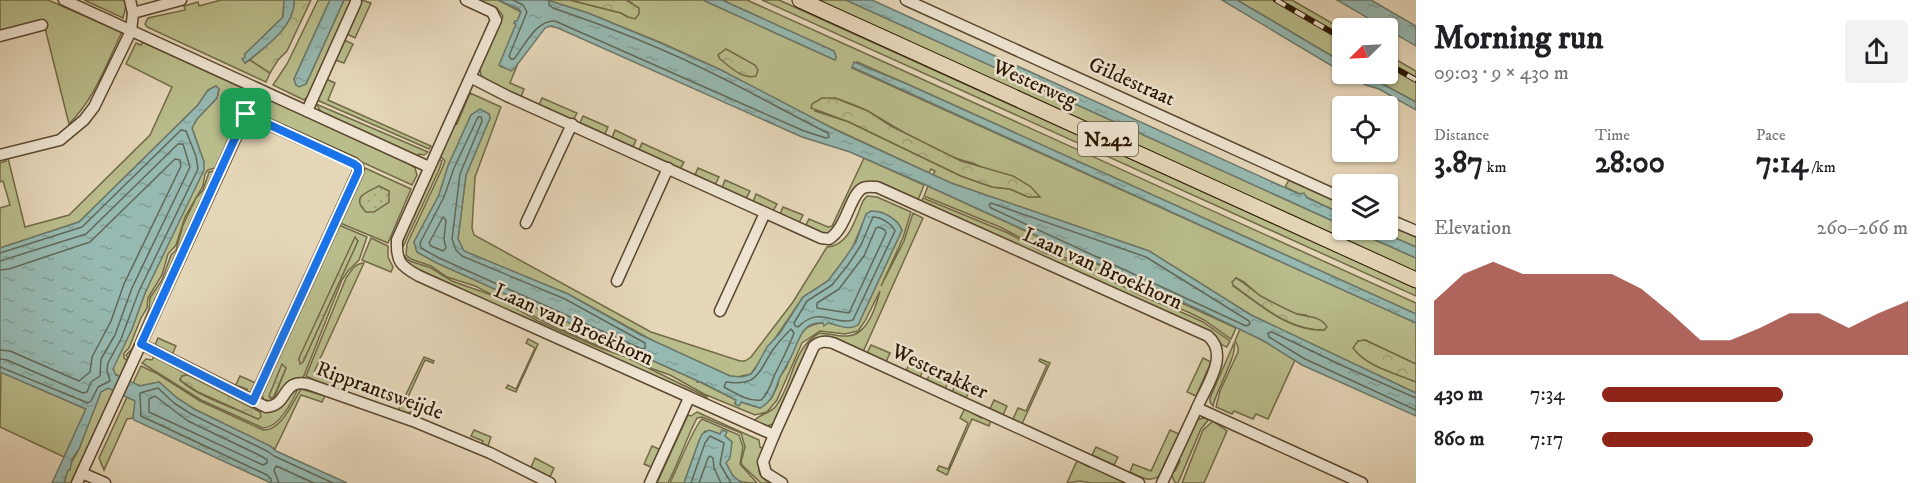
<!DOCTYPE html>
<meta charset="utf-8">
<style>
body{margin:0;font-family:"IM FELL DW Pica",serif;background:#f2f2f2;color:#202124;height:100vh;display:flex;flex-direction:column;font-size:22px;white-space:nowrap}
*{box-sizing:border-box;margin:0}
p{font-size:20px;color:#757577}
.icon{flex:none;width:33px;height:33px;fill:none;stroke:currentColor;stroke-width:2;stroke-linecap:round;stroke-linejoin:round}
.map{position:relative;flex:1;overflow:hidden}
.sheet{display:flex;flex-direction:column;background:#fff;width:510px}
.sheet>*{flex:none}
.needle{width:39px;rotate:246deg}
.buttons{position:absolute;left:1332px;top:18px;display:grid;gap:12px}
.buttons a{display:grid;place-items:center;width:66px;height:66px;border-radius:6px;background:#fff;box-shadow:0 2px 4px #0004;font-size:30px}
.pin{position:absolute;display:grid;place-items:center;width:51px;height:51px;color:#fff;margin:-26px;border-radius:12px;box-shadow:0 3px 9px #0006}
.round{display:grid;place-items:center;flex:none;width:63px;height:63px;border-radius:6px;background:#f2f2f2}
.head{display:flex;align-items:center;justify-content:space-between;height:102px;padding:0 18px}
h1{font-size:33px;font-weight:700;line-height:45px}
.metrics{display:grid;grid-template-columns:repeat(3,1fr);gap:9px;height:102px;padding:6px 18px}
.metrics div{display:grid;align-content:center}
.metrics b{font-size:30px;font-weight:700}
.metrics small{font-size:16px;font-weight:400}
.metrics p{font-size:16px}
.chart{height:168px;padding:12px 18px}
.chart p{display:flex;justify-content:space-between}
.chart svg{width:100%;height:108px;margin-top:6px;fill:#8f2418;opacity:.7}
ul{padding:0 18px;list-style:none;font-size:20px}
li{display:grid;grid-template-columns:96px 72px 1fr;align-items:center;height:45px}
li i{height:15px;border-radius:8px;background:#8f2418}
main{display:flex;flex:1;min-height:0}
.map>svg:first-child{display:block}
.green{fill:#b9bc8b;stroke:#726a46;stroke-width:1.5;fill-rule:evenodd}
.forest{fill:url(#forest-crowns);stroke:#726a46;stroke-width:1.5}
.park{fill:url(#park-dots);stroke:#726a46;stroke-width:1.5}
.water{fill:url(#water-ripples);stroke:#6c786b;stroke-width:1.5}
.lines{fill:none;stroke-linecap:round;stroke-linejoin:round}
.shore{stroke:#616859;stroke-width:1.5}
.minor-casing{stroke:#5a472f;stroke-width:13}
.primary-casing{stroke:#2c1701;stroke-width:17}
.minor{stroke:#eee4d1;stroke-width:10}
.primary{stroke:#e5d6b8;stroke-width:15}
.rail-casing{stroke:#2c1701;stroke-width:6}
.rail{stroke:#eee4d1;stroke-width:4;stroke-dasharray:11;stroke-linecap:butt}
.route-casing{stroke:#fff;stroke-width:12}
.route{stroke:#1a73e8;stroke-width:8}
.labels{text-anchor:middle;stroke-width:5;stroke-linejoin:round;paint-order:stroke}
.shield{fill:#eee4d1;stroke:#66543f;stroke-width:1.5}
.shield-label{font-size:20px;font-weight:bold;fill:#2c1701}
.street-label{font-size:21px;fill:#2c1701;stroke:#eee4d1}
</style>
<main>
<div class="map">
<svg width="1416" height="483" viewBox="0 0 1416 483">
<defs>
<pattern id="forest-crowns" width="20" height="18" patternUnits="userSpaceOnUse" patternTransform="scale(1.5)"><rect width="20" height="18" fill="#b9bc8b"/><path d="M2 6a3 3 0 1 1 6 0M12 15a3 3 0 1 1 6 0" fill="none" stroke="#9fa176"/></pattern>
<pattern id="park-dots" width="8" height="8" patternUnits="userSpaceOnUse" patternTransform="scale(1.5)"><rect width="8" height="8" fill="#b9bc8b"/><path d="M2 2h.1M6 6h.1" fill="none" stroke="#9fa176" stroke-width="1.8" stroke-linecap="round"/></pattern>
<pattern id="water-ripples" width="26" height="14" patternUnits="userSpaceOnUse" patternTransform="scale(1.5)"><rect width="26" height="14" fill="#96b9b1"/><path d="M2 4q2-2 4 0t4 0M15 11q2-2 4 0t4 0" fill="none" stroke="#819e96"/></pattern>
</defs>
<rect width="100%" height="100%" fill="#e5d6b8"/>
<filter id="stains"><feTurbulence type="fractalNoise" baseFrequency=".00333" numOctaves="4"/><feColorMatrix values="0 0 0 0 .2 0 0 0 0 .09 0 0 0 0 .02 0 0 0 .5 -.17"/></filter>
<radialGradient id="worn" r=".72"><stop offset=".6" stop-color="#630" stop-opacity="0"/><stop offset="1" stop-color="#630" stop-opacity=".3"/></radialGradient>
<g class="green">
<path d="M0 0H48L122 32C106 65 95 98 69 124L43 20 0 30Z"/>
<polygon points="84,0 124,0 126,6 123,18"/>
<polygon points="221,0 284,0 283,17 245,54 245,63 250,60 270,73 266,82 147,27 145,24 148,18 185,10 184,6 198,2 199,6"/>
<polygon points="318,0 330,0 294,79 296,85 306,84 344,0 351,0 308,96 304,100 273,85 287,64"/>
<polygon points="362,0 371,3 355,38 347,34"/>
<path d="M479 0H498L521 12 500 66C509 70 512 71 518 63L510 83 524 89 521 97 485 80 481 75 480 69 503 16 497 8Z"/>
<path d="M547 0H570L621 13 628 17 632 3 626 0H703L835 60 836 57 834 51 722 0H747L840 42 1416 303V314L907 84 857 62 852 68 1416 323V364L1365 340 1369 362 1416 382V393L1251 315 1149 251 951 183 933 175 935 171 931 169 929 173 794 110 721 70 664 44 588 13ZM835 98C846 102 859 106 869 112 898 128 942 158 973 163L1040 197H1028L1010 189 992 187 961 176 849 122 815 111ZM1236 278 1244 282 1261 297 1296 314 1306 315 1324 330C1289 332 1261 305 1233 286Z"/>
<polygon points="762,0 779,0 1416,288 1416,296"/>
<polygon points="813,0 846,0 1342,225 1342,230 1353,230 1416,258 1416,272"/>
<polygon points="1237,0 1292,0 1342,29 1342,62"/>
<polygon points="344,40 353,44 344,63 335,60"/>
<polygon points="143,42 241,87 246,92 247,98 215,168 208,170 205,174 203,186 185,217 176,245 168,254 162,275 148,298 147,308 141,318 129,348 124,353 124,358 128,361 120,377 114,373 113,365 132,329 145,293 204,162 192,128 197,119 217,98 219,89 216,86 208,90 198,105 79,222 0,248 0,208 10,205 3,181 0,182 0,163 6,161 5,159 8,158 25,227 69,215 150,135 172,87 126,64 136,43 141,45"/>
<polygon points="1388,55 1416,71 1416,102 1364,74 1388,74"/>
<polygon points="326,79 335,83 328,100 431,146 429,149 317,100"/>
<path d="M470 93 501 107 475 177 472 228 474 235 651 332 740 361H745L751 357 793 302 827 247C850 245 855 219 863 201L867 196 877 197 911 212 903 238 881 286 904 241 913 213 923 218 863 352 832 337H821L773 424 767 426 754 421C759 414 770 414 776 406 794 382 791 350 819 333 829 333 838 337 848 336 867 335 876 307 880 291L865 321 858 331 845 334 820 331 802 343 777 400 767 412 755 415 704 394 670 375 653 369 627 356 598 346 545 322 475 286 447 277 431 266 411 259 406 255 407 244 441 171 445 161 440 156 455 123 457 124ZM484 111 489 114 490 118 466 175 458 239 464 251 568 294 659 344 730 376 737 377 751 374 803 297 828 281 852 249 864 220 881 212 897 222 902 230 858 325C838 324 813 316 800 335L786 368 779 378 778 385 771 399 760 408 740 402 739 405 735 403 736 400 700 382H698V381L437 263 417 252 414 242 439 195 448 166 471 115Z"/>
<polygon points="266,98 408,163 415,168 417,175 412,185 261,116 254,108 258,100"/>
<polygon points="542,98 577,113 573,120 539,105"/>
<polygon points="316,104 428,152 424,155 419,154 418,157 321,112"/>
<polygon points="583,116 608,127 605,134 580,123"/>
<polygon points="615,130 636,140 633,147 612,138"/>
<polygon points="642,143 684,162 680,169 639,150"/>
<polygon points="864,158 924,185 918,200 880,182 869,182 831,233 822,233 806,225 809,219 828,227 832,226"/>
<polygon points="439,159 442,161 439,170 401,251 402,241"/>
<polygon points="365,168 411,189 388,243 340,223"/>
<polygon points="698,168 719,177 715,185 695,175"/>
<polygon points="214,171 128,359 126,355 132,349 149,309 150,298 162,280 171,255 176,250 183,225 196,198 203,190 209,172"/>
<polygon points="725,180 750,191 746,199 722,188"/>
<polygon points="1289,180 1342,204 1342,214 1285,187"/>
<polygon points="928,186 1236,328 1231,339 1204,320 1188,312 1144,294 1085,265 1044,250 1000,227 924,196"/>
<polygon points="756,194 777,204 773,211 753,202"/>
<polygon points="923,198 1008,233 1043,252 1087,268 1140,295 1188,315 1203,322 1230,341 1227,347 1222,345 1213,334 921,202"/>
<polygon points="783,207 803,215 799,223 780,214"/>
<polygon points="1388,224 1416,237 1416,247 1377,230 1388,230"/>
<path d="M339 225 367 237 359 260 348 271 342 280 303 378C285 378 285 392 273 401L264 400 262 395ZM358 240 303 362 299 360ZM282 365 286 368 275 396 270 398V395Z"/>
<polygon points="371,238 388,246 388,257 393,267 391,272 362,260"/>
<polygon points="402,254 410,261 431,268 452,281 494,296 538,321 600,348 626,357 707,397 706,400 411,266 407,263"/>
<path d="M364 263 314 372 333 379 329 387 306 376 346 278C351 271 355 263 364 263Z"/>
<polygon points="1240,329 1264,341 1295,360 1268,419 1256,414 1253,419 1234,411 1232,414 1216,407 1220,391 1238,352 1238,347 1235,341"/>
<polygon points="158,338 176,346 172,355 155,345"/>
<polygon points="528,339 538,344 516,392 506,388 508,385 516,389 535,348 526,343"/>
<path d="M1234 343C1238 355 1216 390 1213 406L1210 402V398Z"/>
<polygon points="871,345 890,353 886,362 867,353"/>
<path d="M154 356 188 375 182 376 180 380C196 396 237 409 258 419L260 412 212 387 261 410C287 416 282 397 298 389 292 402 279 428 263 428L201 400 142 363 146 359 152 360Z"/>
<polygon points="424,357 434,361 433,363 425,360 408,397 416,401 410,413 398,411"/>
<polygon points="1203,358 1211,362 1196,396 1187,392"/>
<polygon points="1040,359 1050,363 1022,424 1013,419 1018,408 1026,411 1047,365 1039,361"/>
<polygon points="910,362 924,369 920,377 906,371"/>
<path d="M141 366 158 374 200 401 263 430C281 431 293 402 301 389L325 396 322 402 301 395 275 449 194 409 177 398 159 382 140 386 133 383Z"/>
<polygon points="1,372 86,409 64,457 0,427"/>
<polygon points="931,372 949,380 945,389 927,380"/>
<polygon points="240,376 258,384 254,391 249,393 246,392 247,389 239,386 237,388 235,387"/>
<polygon points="956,383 970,389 966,398 952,392"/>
<polygon points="108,388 114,390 72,483 64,483 68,469 79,449 101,391"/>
<polygon points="127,397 136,401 133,418 127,419 104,470 99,458"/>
<polygon points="994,400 1007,406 1003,415 990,409"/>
<polygon points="965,408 981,418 982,416 991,420 989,426 972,419 947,475 937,470 939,466 948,469 968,423 960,418"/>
<path d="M697 412 759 440 760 447 764 449C758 463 754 475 770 483H761L742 465 741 462 745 447 741 433 702 417 697 418C686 439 679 462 668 483H657L688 415 691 416Z"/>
<polygon points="1203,418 1209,419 1201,429 1178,483 1175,483 1172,476 1173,471 1175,471 1180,461 1178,460 1197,420"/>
<path d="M702 419 739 435 743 447 740 464 757 483C737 483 735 482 726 463L732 442 725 436 726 432 721 434 705 431 699 441 684 483H670C676 471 695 424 702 419Z"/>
<polygon points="1213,421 1227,431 1204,483 1182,483 1203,430"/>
<polygon points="474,430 491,437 488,446 482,444 483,441 471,436"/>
<path d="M1170 430 1179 434 1159 476C1150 483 1139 477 1130 472L1133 464 1151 471Z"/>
<polygon points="652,446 661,450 653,468 644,464"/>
<polygon points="1096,447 1118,457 1114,465 1092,455"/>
<polygon points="535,458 554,468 550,477 531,467"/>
<polygon points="1079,460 1081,463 1089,467 1091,465 1129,483 1091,483 1080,481 1067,483 1076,463"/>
</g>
<g class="forest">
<path d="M294 0H311L287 51 278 60 270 73 250 60C267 44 295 26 294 0Z"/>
<polygon points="570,0 626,0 639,8 639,14 635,19 628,17 621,13"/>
<path d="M726 49 755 65 758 70 756 76C743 80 730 67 720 59L718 55Z"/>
<polygon points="822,98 835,98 868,111 891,126 961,161 1013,176 1030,186 1040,197 1028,197 1010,189 992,187 961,176 849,122 811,108 812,104"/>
<polygon points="355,237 358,241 303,362 300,364 299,358"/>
<path d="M1236 278C1245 283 1251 289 1259 295 1266 299 1289 311 1297 314 1308 317 1321 316 1327 327L1324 330C1288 330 1262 306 1233 285L1232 282Z"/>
<path d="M1365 340 1416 364V382C1395 373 1367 367 1353 348L1358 341Z"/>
<polygon points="282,364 286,368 274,396 272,398 269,396"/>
<polygon points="188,375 260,412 261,417 258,419 198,392 180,380 182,376"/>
</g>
<path class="park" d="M379 186 389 191V202L374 212H366C350 197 367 192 379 186Z"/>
<g class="water">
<path d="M284 0H294C296 26 264 48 245 63L242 59 245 57V54L283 17Z"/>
<polygon points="330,0 344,0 306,84 299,87 296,85 294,79"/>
<polygon points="498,0 547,0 588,13 663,44 721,70 836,130 951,183 1149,251 1251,315 1416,393 1416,416 1302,365 1264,341 1202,311 928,186 850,152 802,137 558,28 550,26 545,28 514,69 511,71 499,65 516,24 514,23 515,21 517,21 521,12 519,9"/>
<polygon points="703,0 722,0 834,51 836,57 835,60"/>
<polygon points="846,0 872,0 1299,194 1304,193 1307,198 1342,214 1342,225"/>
<polygon points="1222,0 1237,0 1342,62 1342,72"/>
<polygon points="1337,0 1371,0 1416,26 1416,46"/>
<polygon points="854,62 907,84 1403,308 1416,314 1416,323 852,67"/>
<polygon points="1346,74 1364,74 1416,102 1416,110 1379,89 1366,85"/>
<polygon points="216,86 219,89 217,98 197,119 192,128 204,162 204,170 145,293 132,329 113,369 116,375 140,386 159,382 177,398 194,409 270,446 276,451 347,483 271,483 134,420 133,418 135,401 108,388 101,392 79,449 72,459 70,470 68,470 64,483 52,483 86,409 0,372 0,248 79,222 198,105 208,90"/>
<path d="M480 109 489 114 490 118 466 175 458 239 464 251 568 294 641 335 730 376 742 377 751 374 755 369 767 347 780 333 803 297 828 281 843 261 856 242 866 214 871 211C883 211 897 218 902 230L858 325C849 331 838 325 828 323L824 326 823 323C801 321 799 342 791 357 788 363 783 371 780 377 775 389 773 402 760 408L741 402 739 406 735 404 736 400 701 382H697L698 381 437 263 417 252 414 242 439 195 448 166 471 115Z"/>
<polygon points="1353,230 1377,230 1416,247 1416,258"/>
<polygon points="709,430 720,434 722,430 727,432 725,436 732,442 730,458 726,463 733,476 742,483 684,483 699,441 702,434"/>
</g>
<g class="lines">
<g class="shore">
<path d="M513 0 523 5 527 12 509 56 511 59H514C525 45 536 20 555 21L804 131 826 138 829 137 828 133C791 115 755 94 718 76 665 49 609 27 553 8L549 5V0"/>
<polygon points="478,117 481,117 482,121 460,174 452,239 456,250 462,256 565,299 645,343 645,348 642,349 439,258 421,248 420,243 444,197 454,168"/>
<polygon points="991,203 1146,257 1249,321 1250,324 1246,326 991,208 989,205"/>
<polygon points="443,217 446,220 444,239 446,248 443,251 431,246 429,243"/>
<path d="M873 217C881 217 892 224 895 231L853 320C833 326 820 305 798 327L795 326 794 323 807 301 832 285 848 265 861 245Z"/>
<polygon points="879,227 885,230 886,233 849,313 817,308 817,303 839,289 864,256 876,228"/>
<polyline points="0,253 82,227 181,130 186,131 196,156 198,169 139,291 121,339 108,363 107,370 110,381 98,387 91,401 88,403 0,367"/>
<polyline points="0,261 86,234 178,144 183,144 190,167 132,288 115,335 101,359 100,376 91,382 87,392 83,393 7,360 0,359"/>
<polyline points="0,270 9,269 90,242 175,159 180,160 181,166 124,284 111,321 92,357 90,372 79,381 10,351 0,350"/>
<path d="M791 329 794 333C789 347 782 360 775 374 771 383 769 393 761 400 749 402 735 393 724 387L726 382C757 386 758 374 772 351 777 344 785 335 791 329Z"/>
<polygon points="155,396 188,421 263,457 267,460 267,463 263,465 149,412 149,399"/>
<polyline points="1416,398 1341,365 1272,332 1268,333 1269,337 1305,359 1416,410"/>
<polyline points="271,483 271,479 267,475 141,416 140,393 158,388 174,403 191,414 267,451 274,456 333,483"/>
<polyline points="279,483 274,470 276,466 314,483"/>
<polyline points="691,483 705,443 710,436 724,443 720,464 731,483"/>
<polyline points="699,483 708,458 710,456 713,458 714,468 721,483"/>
</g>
<defs>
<g id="minor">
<polyline points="64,0 429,167"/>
<path d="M466 0 492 12 496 20 397 240C396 261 400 266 419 276L774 435 763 462 766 473 782 483"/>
<polyline points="906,0 1342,198"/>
<polyline points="133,13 181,0"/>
<polyline points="0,36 42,25"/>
<path d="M472 78 507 96 821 238 829 239C847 228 850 194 863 188 867 186 873 187 877 187L1208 336C1230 355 1206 386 1197 408L1362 483"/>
<polyline points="307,111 356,2"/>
<polyline points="246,114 354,163 358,167 358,172 253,401"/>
<polyline points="0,155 60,140 84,120 94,107 131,31 133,13 130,0"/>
<polyline points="1388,219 1416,231"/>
<polyline points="526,223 572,124"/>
<polyline points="617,281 668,168"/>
<polyline points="720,311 765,213"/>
<path d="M141 344 266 407C289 406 281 378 308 384L413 421 490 453 550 483"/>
<path d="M774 435 814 346C820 341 825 341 833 343L1139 483"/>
<polyline points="82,473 105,483"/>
<polyline points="77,483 258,89"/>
<polyline points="650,483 689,398"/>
<polyline points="1162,483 1197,408"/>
</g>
<polyline id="primary" points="800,0 1416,280"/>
</defs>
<use href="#minor" class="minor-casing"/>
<use href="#primary" class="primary-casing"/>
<use href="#minor" class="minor"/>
<use href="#primary" class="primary"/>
<defs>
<g id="rail">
<polyline points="1276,0 1342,38"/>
<polyline points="1388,64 1416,80"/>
</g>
</defs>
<use href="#rail" class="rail-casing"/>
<use href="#rail" class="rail"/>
</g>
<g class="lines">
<defs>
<polygon id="route" points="246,114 354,164 358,167 358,172 253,401 141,344"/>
</defs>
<use href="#route" class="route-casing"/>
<use href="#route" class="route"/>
</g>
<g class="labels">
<rect class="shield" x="1078" y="122" width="60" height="34" rx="4.5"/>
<g class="shield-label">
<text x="1108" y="146">N242</text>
</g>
<g class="street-label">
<text transform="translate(1132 81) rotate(24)" y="7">Gildestraat</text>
<text transform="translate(1035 83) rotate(24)" y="7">Westerweg</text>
<text transform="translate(1103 268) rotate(24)" y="7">Laan van Broekhorn</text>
<text transform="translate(574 324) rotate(24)" y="7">Laan van Broekhorn</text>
<text transform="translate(940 371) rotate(25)" y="7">Westerakker</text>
<text transform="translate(380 390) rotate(20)" y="7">Ripprantsweijde</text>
</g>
</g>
<rect width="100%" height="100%" filter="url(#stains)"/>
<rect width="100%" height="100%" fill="url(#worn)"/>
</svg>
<div class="buttons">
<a><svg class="needle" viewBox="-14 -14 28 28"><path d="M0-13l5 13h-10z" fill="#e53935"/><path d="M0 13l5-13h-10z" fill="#757577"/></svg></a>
<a><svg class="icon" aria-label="locate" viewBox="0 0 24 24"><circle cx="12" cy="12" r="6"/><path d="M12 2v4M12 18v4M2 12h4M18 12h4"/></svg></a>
<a><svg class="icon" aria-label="layers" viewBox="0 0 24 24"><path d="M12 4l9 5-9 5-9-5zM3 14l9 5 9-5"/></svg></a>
</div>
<div class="pin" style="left:246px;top:114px;background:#1e9e55"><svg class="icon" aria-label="arrive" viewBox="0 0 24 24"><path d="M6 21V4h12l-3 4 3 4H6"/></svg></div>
</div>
<section class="sheet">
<div class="head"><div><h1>Morning run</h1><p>09:03 · 9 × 430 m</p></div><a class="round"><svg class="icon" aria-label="share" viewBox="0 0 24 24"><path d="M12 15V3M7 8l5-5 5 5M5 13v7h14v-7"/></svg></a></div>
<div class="metrics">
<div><p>Distance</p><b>3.87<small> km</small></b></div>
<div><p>Time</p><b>28:00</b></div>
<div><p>Pace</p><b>7:14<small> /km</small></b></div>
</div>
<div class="chart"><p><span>Elevation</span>260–266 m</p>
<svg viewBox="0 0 160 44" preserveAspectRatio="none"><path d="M0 44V22L10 11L20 6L30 11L40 11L50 11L60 11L70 17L80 27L90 38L100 38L110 33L120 27L130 27L140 33L150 27L160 22V44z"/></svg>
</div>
<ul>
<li><b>430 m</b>7:34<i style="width:59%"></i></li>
<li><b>860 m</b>7:17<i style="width:69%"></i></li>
</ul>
</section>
</main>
